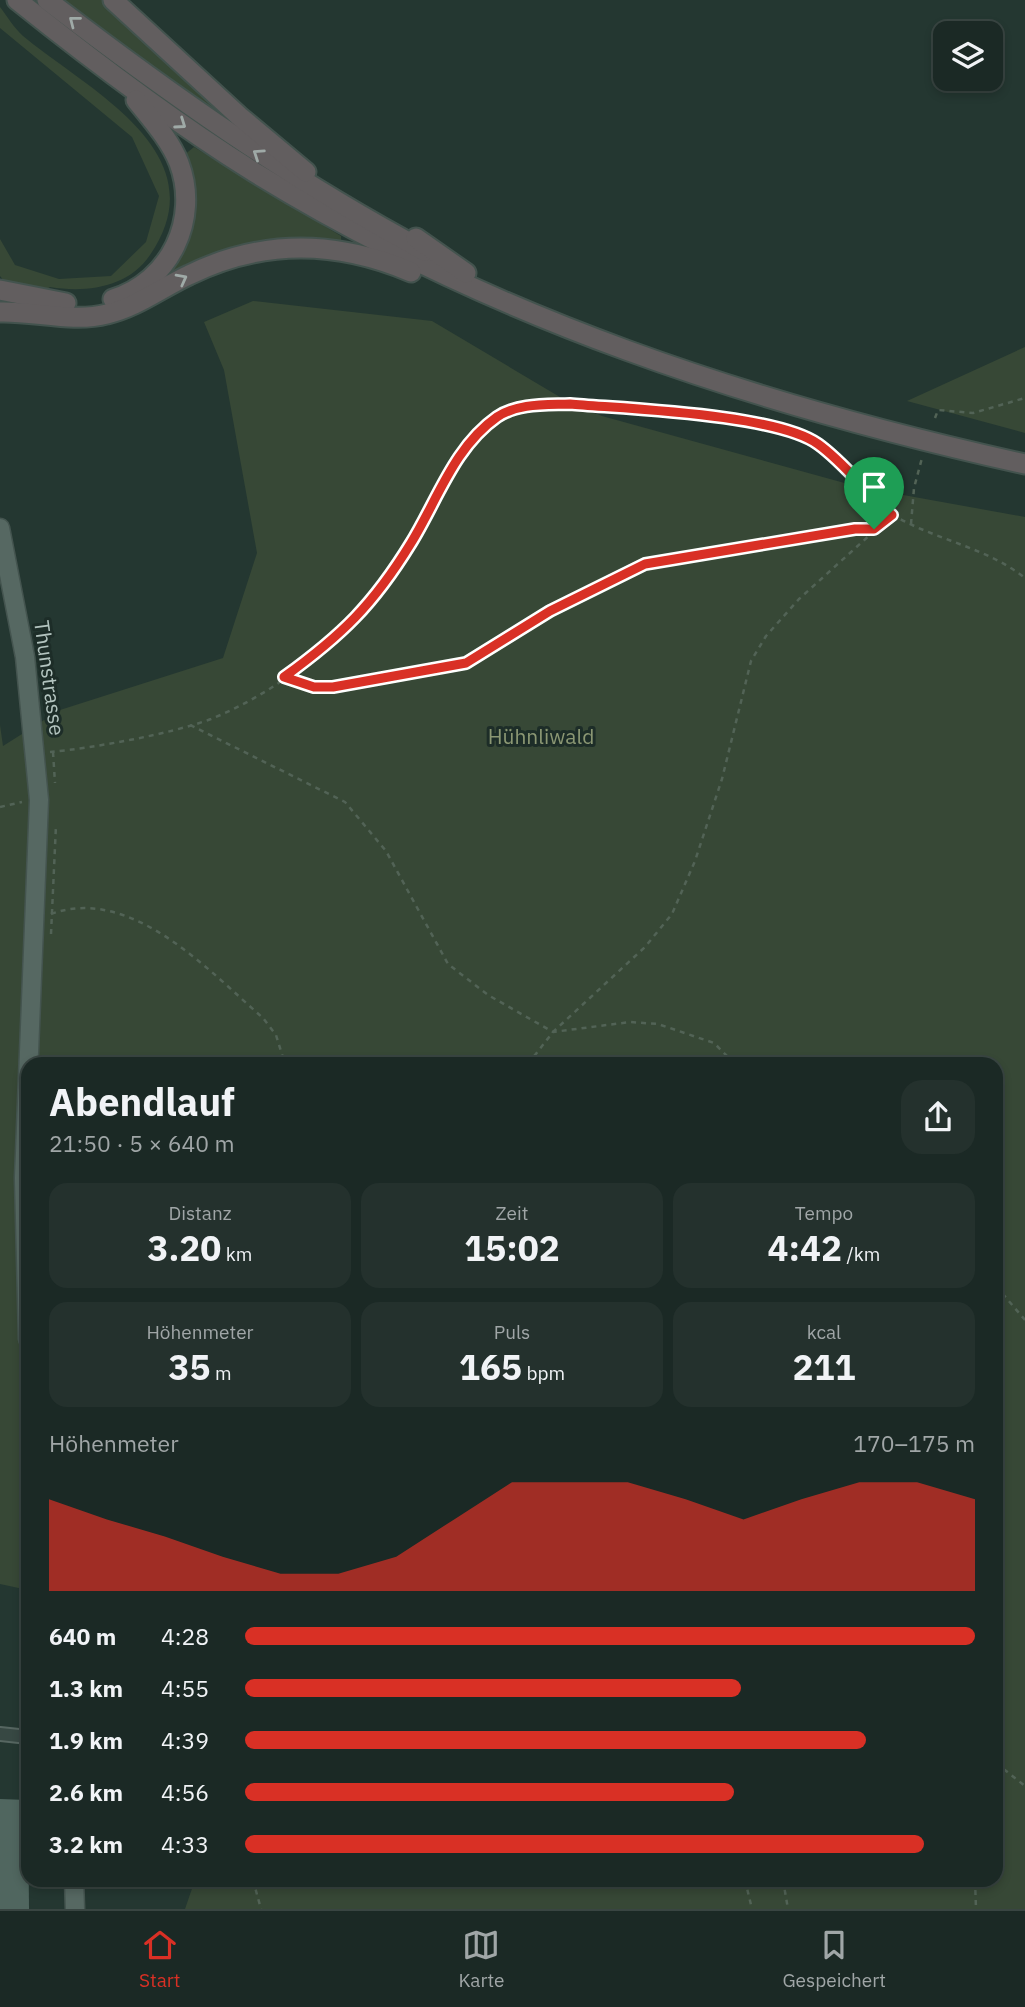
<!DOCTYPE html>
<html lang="de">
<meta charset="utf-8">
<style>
body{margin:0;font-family:"IBM Plex Sans",sans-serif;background:#24312d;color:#f1f3f6;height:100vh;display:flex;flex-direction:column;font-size:26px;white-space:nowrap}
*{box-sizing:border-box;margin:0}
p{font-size:23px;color:#a0a6a7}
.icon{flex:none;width:38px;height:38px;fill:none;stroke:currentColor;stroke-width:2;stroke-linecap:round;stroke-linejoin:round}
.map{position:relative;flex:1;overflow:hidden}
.side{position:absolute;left:21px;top:1057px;width:982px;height:830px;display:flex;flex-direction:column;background:#1b2925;border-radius:21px;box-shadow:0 4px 10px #0003,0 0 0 2px #394542}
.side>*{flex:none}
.buttons{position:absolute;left:933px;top:21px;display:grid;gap:14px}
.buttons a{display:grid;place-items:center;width:70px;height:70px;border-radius:14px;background:#1b2925;box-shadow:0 4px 10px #0003,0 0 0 2px #394542;font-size:35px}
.pin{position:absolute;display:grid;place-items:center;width:60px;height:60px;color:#fff;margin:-72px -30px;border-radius:50% 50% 50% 0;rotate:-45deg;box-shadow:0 0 7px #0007}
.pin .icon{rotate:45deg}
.round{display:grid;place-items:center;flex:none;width:74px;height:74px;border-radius:21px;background:#24312d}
.head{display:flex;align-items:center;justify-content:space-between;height:119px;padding:0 28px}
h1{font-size:38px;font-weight:700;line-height:52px}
.metrics{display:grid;grid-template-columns:repeat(3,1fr);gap:10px;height:119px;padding:7px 28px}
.metrics div{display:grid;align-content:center;border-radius:18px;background:#24312d;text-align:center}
.metrics b{font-size:35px;font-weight:700}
.metrics small{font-size:19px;font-weight:400}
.metrics p{font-size:19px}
.chart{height:196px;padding:14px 28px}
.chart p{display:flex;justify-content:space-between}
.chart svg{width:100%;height:126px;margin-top:7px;fill:#d93025;opacity:.7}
ul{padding:0 28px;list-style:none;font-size:23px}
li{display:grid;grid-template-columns:112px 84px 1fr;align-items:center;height:52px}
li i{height:18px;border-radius:9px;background:#d93025}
.menu{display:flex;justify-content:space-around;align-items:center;height:98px;border-top:2px solid #394542;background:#1b2925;font-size:19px;color:#a0a6a7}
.menu a{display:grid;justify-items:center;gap:4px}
.menu .on{color:#d93025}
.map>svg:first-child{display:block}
.green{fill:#374836}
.building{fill:#50665f}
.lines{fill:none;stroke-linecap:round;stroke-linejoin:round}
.minor-casing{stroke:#566661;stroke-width:16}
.primary-casing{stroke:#44544f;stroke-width:21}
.trunk-casing{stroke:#43534e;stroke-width:23}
.path{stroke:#526356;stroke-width:2.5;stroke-dasharray:5 5;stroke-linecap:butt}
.minor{stroke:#374843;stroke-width:12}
.primary{stroke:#566862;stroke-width:18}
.trunk{stroke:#625e5f;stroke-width:19}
.oneway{stroke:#9faaa7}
.route-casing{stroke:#fff;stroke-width:14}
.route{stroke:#d93025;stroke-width:9}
.labels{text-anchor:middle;stroke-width:6;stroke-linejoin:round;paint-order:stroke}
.street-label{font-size:21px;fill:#b3c4bf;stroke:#1d2d28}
.park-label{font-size:21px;fill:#8b9773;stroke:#1d2d28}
</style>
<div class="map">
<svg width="1025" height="1909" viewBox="0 0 1025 1909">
<rect width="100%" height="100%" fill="#243731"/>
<g class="green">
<polygon points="61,0 104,0 199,85 218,108 215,111 210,109"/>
<path d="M0 7C7 16 14 28 23 36 88 90 220 153 150 255 128 288 85 293 50 287L39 294 4 281 0 276V239L15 265 59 279 111 276 146 242 159 196 132 137 0 28Z"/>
<path d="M194 147 341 236V243C281 232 226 260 170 279L167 275C200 227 195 210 183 156Z"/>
<polygon points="253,301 432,321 570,403 602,416 859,487 1025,517 1025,1909 185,1909 195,1880 996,1880 996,1064 28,1064 28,1590 0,1584 0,725 3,746 60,710 223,658 257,553 224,370 204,322"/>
<polygon points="1025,347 1025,433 907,401"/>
</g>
<polygon class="building" points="0,1799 28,1800 29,1909 0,1909"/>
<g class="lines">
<defs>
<polyline id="minor" points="0,1734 28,1737"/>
<g id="primary">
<polyline points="0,528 25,657 39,800 24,1178 28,1339"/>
<polyline points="74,1880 75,1909"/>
</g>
<g id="trunk">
<path d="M17 0C93 61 171 120 254 172 491 318 754 404 1025 464"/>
<path d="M47 0C168 93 290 179 425 251"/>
<polyline points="113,0 239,116 306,172"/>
<polyline points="416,238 466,273"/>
<polyline points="0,290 66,303"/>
<path d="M113 299C170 282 200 219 179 163 170 140 152 120 136 100"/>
<path d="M0 312C35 311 73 323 107 314 137 307 161 288 189 275 262 239 336 240 411 272"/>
</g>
</defs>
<use href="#minor" class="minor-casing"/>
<use href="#primary" class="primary-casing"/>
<use href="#trunk" class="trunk-casing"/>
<g class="path">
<polyline points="935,418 938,410 973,413 1025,398"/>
<polyline points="911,524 914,488 922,458"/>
<polyline points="284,677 314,687 333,687 466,663 550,611 645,564 855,529 874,529"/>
<polyline points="190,725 345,802 386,851 448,964 488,995 553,1032 630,1022 658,1024 714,1043 735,1064"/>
<path d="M50 752C93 748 171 734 211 719 295 685 369 617 413 539 436 499 457 438 500 415 544 391 774 416 816 443 846 462 863 497 893 515 935 540 986 547 1025 578"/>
<polyline points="53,752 55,783"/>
<polyline points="0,807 22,802"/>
<path d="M51 914C131 885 208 970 263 1018L276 1035 285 1064"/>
<polyline points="51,934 56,825"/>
<polyline points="528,1064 553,1032 645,947 672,914 695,861 722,779 751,661 766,636 799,599 892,515"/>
<polyline points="996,1286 1025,1320"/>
<polyline points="996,1763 1025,1786"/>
<polyline points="996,1774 999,1766"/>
<polyline points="253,1880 261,1909"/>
<polyline points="745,1880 752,1909"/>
<polyline points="783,1880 788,1909"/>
<polyline points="975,1880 976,1909"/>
</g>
<use href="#minor" class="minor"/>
<use href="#primary" class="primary"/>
<use href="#trunk" class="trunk"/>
</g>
<defs><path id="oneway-chevron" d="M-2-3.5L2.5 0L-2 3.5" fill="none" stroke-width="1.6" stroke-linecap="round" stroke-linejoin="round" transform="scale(1.75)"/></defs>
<g class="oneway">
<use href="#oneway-chevron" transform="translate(74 21) rotate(-142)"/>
<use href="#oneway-chevron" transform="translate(181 124) rotate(35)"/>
<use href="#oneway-chevron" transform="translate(258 154) rotate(-146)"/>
<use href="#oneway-chevron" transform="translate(182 279) rotate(-28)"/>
</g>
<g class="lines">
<defs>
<path id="route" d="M570 404C627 409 776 414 818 444 846 464 866 493 892 515L874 529H855L645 564 550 611 466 663 333 687H314L284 677C342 635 373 605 411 543 437 501 454 447 497 417 518 403 546 405 570 404Z"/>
</defs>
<use href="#route" class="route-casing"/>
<use href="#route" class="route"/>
</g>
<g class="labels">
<g class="street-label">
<text transform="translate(49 678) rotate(82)" y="7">Thunstrasse</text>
</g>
<g class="park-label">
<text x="541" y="744">Hühnliwald</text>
</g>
</g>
</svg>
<div class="buttons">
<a><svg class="icon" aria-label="layers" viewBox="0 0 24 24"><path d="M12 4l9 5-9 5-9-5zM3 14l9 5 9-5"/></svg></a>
</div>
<div class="pin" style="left:874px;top:529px;background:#1e9e55"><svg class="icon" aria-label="arrive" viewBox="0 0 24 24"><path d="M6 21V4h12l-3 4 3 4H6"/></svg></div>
<section class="side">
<div class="head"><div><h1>Abendlauf</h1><p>21:50 · 5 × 640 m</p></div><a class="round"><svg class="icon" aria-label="share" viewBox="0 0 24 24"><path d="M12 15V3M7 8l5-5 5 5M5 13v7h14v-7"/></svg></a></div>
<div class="metrics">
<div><p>Distanz</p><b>3.20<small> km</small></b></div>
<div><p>Zeit</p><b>15:02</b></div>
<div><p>Tempo</p><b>4:42<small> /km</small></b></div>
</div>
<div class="metrics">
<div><p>Höhenmeter</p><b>35<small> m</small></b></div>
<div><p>Puls</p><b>165<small> bpm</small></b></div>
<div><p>kcal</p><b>211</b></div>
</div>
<div class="chart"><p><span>Höhenmeter</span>170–175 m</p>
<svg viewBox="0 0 160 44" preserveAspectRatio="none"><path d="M0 44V12L10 19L20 25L30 32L40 38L50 38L60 32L70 19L80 6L90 6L100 6L110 12L120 19L130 12L140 6L150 6L160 12V44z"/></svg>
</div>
<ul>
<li><b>640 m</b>4:28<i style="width:100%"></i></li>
<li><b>1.3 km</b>4:55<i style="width:68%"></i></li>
<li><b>1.9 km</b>4:39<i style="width:85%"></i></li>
<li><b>2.6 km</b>4:56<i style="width:67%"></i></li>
<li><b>3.2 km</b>4:33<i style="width:93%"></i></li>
</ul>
</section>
</div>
<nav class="menu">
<a class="on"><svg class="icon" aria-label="home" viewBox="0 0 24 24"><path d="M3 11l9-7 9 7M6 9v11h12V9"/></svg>Start</a>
<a><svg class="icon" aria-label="map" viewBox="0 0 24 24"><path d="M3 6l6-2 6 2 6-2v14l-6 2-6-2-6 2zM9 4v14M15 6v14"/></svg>Karte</a>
<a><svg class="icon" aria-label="saved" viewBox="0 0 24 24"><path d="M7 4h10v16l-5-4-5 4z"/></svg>Gespeichert</a>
</nav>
